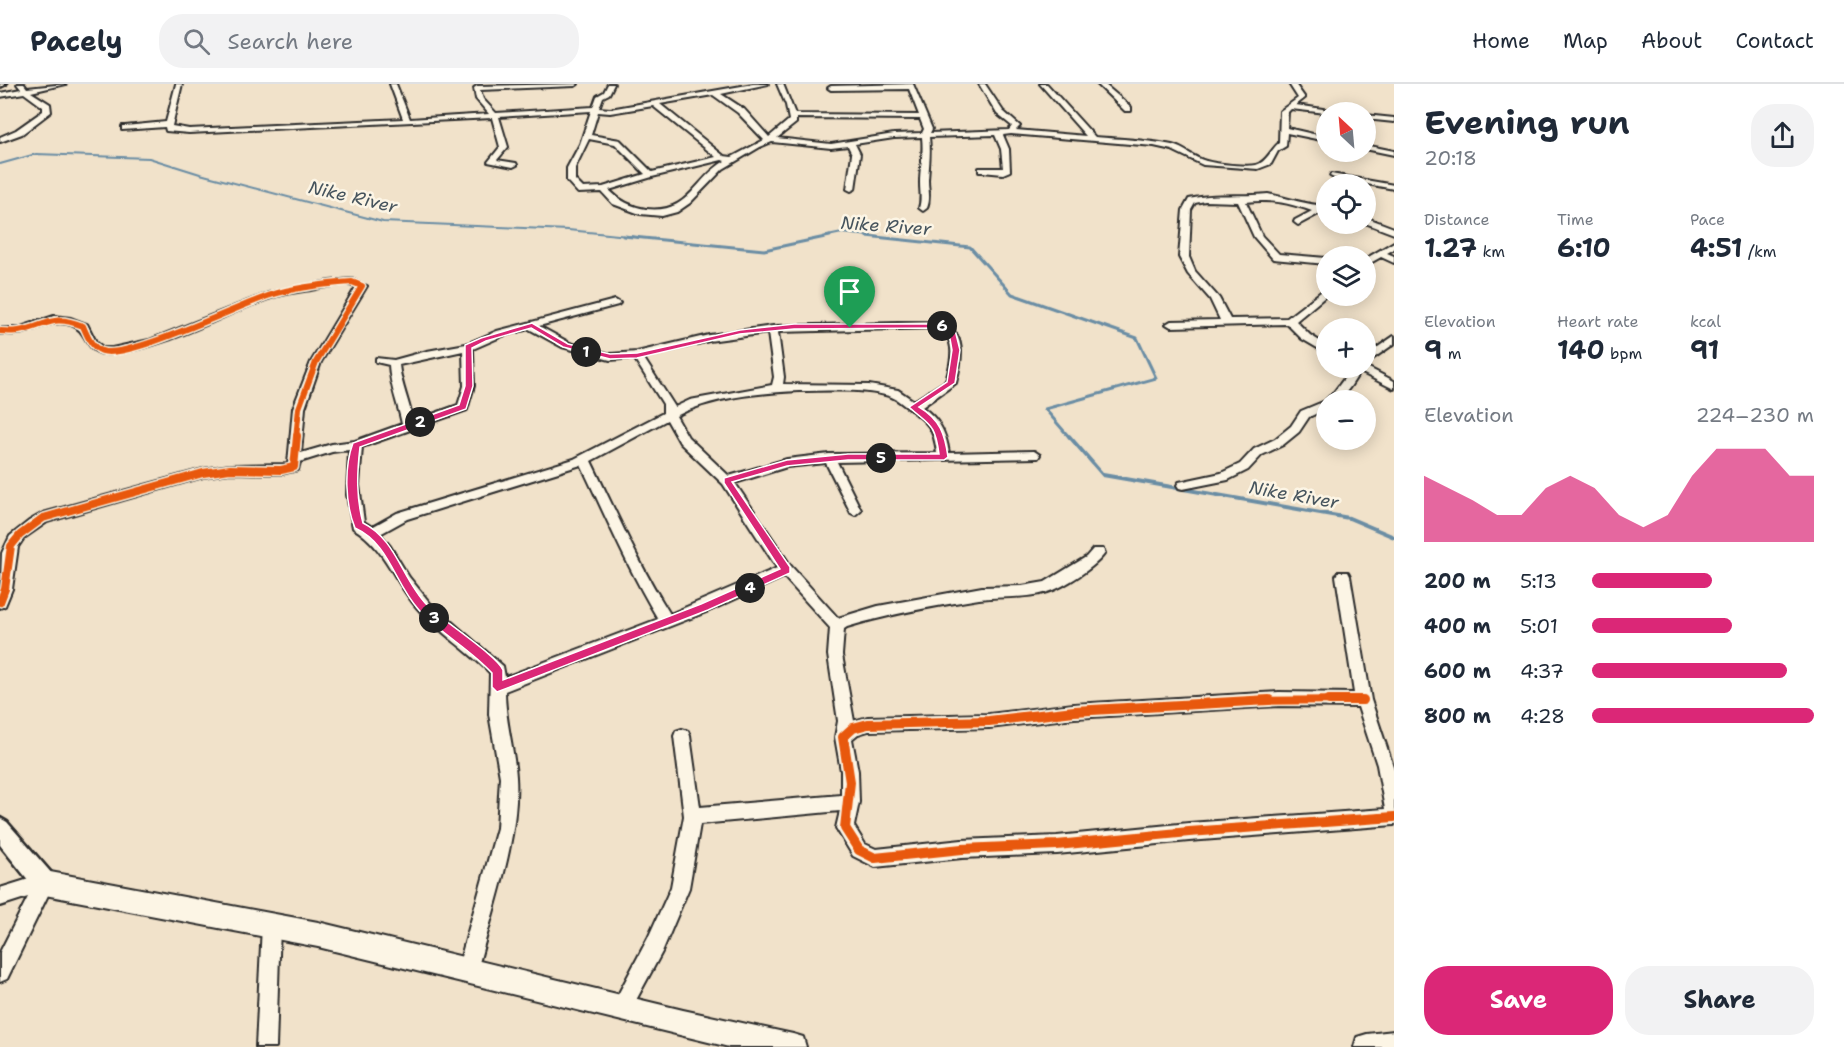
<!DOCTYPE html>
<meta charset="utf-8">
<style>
body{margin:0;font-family:"Shantell Sans",sans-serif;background:#f2f2f3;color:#1f2937;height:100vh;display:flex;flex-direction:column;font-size:22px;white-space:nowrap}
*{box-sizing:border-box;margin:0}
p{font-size:20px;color:#747a83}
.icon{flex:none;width:33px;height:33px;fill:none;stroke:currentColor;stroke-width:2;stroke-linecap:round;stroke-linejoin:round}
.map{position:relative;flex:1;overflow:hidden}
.panel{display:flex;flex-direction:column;background:#fff;width:450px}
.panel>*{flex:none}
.needle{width:39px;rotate:334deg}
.tools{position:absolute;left:1316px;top:18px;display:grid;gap:12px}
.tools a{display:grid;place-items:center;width:60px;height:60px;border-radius:50%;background:#fff;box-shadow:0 3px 15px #0003;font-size:30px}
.pin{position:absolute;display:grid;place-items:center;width:51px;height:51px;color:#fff;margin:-62px -26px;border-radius:50% 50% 50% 0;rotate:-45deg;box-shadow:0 0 6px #0007}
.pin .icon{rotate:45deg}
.km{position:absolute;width:30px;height:30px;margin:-15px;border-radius:50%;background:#222;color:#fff;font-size:16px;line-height:30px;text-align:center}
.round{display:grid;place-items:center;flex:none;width:63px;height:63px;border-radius:24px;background:#f2f2f3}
.head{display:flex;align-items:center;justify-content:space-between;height:102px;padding:0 30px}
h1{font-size:33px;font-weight:700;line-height:45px}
.figures{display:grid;grid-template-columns:repeat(3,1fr);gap:9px;height:102px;padding:6px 30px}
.figures div{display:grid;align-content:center}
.figures b{font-size:26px;font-weight:700}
.figures small{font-size:16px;font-weight:400}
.figures p{font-size:16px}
.chart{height:168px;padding:12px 30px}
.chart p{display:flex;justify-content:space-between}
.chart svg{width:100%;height:108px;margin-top:6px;fill:#db2777;opacity:.7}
.primary-button{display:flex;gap:12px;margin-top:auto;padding:12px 30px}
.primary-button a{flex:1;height:69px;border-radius:24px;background:#db2777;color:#fff;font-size:24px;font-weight:700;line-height:69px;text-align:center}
.primary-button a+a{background:#f2f2f3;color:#1f2937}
ul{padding:0 30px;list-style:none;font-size:20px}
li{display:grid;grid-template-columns:96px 72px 1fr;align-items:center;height:45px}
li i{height:15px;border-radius:8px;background:#db2777}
header{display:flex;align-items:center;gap:36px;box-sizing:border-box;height:84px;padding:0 30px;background:#fff;border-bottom:2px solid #e0e1e3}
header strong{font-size:28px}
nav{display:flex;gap:33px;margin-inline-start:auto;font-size:21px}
.search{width:420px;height:54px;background:#f2f2f3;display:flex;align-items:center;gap:15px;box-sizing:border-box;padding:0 21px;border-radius:24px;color:#747a83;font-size:22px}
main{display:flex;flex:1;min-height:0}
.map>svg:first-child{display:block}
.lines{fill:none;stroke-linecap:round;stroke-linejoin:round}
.stream-far2{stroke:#6b8da4;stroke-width:2}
.stream-far1{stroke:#6b8da4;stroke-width:3}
.stream{stroke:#6b8da4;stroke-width:4}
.minor-casing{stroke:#2b2b2b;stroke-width:4}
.tertiary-casing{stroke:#2b2b2b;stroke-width:5}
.secondary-casing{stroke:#2b2b2b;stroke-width:4}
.minor{fill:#fcf5e5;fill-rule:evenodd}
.tertiary{fill:#fcf5e5;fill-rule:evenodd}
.secondary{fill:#fcf5e5;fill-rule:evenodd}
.cycleway-far2-casing{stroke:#fcf5e5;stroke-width:9}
.cycleway-far1-casing{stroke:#fcf5e5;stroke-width:11}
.cycleway-casing{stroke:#fcf5e5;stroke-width:14}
.cycleway-far2{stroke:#e8590c;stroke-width:6}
.cycleway-far1{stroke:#e8590c;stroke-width:8}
.cycleway{stroke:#e8590c;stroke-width:10}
.route{fill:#db2777;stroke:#fff;stroke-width:1.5;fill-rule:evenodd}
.labels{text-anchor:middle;stroke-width:5;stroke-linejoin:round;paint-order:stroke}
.far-water-label{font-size:18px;font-style:italic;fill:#46545d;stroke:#fcf5e5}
</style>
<header>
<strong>Pacely</strong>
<div class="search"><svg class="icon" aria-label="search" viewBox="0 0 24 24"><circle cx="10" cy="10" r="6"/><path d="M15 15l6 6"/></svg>Search here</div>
<nav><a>Home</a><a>Map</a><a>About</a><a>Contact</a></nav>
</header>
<main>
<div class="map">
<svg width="1394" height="963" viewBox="0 0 1394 963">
<rect width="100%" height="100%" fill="#f1e2ca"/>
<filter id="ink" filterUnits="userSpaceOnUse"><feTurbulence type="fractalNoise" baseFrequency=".0167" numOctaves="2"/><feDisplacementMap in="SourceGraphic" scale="12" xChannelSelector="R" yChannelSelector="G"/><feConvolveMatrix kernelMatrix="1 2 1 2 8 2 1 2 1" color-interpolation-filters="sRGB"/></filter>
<g filter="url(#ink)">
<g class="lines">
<g class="stream-far2">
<polyline points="0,80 36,70 149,74 200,90 383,138 568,146 638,153"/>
<polyline points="823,153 842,149 880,153"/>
</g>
<g class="stream-far1">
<polyline points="623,152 764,166 830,152"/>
<polyline points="866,152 970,163 1012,210 1137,254 1156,294 1045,325 1070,354"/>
</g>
<polyline class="stream" points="1069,352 1103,391 1349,434 1394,453"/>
<defs>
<g id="minor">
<polygon points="17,0 24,0 27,4 66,0 31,8 50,20 51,28 22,50 0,58 0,53 16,46 43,27 43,23 24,9 0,13 0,9 21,5"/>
<path d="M176 0H182L172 42 189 45 403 35 390 0H396L410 35 489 30 476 15 474 4 477 2 578 0 575 2 480 6 483 15 496 29 593 23 597 12 604 8 608 0H614L609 10 603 13 599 24 610 25 753 0H768L721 10 744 25 769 53 789 36 786 21 777 0H783L795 30 919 31 909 5 831 6 828 4 831 2 913 0 932 45 930 49 1009 46 1012 42 997 30 979 0H985L1003 27 1020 42 1016 46 1086 52 1040 0H1047L1095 53C1121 55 1147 56 1172 61 1184 64 1194 74 1206 77 1217 80 1246 83 1256 81 1267 78 1271 65 1279 59L1280 27 1298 14 1289 0H1295L1305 14 1296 21 1343 28 1326 29 1291 25 1288 28 1287 44 1326 53V57L1287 49 1286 62 1278 67 1271 80 1258 85 1203 81 1172 66 1154 62 1011 50 1003 51 1009 65 1010 87 1003 90 982 88H979V84H1003L1001 65 995 51 929 53C931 68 929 80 928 96 928 106 931 114 927 124L923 127 919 124C922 115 920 109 920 99 920 82 924 72 922 53L894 54 855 60 860 70 855 105 851 107 847 105 852 70 848 62 831 64 772 58 760 63 723 85 690 119 677 128 662 132 640 130 613 120 602 108 578 109 567 97V84L580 60 591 27 499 33 508 63 497 76 516 79 517 81 513 83 488 78 500 63 492 34 189 49 166 47 165 43 122 46V42H125L166 38ZM713 11 738 29 764 56 732 73 724 72 660 20ZM653 22 716 73 652 88 620 56 591 51 598 28 610 29ZM796 34 920 35 924 45 922 49 894 50 831 60 777 54 796 39ZM589 55 615 60 645 90 603 103 583 104 575 96V84ZM722 76 725 77C693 96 690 130 646 125 631 123 619 116 609 106L652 93Z"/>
<polygon points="1097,0 1104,0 1131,23 1131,27 1125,27"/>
<polygon points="1365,31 1394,34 1394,38 1365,35"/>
<polygon points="1365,61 1394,67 1394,71 1365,65"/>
<polygon points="1331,90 1394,101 1394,105 1334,94 1330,92"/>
<path d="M1268 110C1288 114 1307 121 1326 122V126L1298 141 1294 138 1295 136 1312 127C1289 119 1271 115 1246 118L1262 152 1279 170 1326 174V180L1273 175 1254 153 1238 118 1205 117 1195 119 1191 126 1189 173 1195 187 1219 214 1230 235 1287 234 1326 204V212L1296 237 1310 251 1326 261V269L1302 255 1287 240 1171 243 1166 240 1171 237 1220 236 1210 215 1188 190 1179 173 1183 126 1189 115C1214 109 1242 113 1268 110Z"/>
<polygon points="1365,133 1394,144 1394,150 1365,139"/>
<polygon points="1394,158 1394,165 1387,169 1394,172 1394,179 1381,173 1365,182 1365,175"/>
<path d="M352 195 367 202 321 278 305 324 301 369 332 360 355 357 402 340C398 320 390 302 389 281L376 278V274L394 276 427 267 466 260 497 247 615 216 620 219 618 221 539 242 570 259 610 270 637 268 709 251 773 242 939 238C968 247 962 276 956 299L922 323C939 335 946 348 949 369L1034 367 1040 371 1038 374 837 378 861 426 855 431 851 429 826 379 787 383 735 399 791 482 838 534 878 522 982 503 1022 502 1045 498 1086 473 1093 465H1103L1105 469C1097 482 1063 504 1048 508 1025 515 1002 512 979 515 935 522 890 530 847 543L844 545 842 571 854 637 868 633 989 630 1074 620 1279 608 1354 609 1336 492 1338 488H1348L1350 492 1371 616 1394 685V741L1189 757 1057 770 962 774 875 783 853 772 836 744 840 727 700 740 689 804 662 868 628 931 621 934 614 931 611 924 648 854 671 803 684 732 674 652 676 647 682 645 688 647 690 652 700 723 841 711V687L835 653 838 637 828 571 830 544 784 493 709 527 505 607C505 638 514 663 516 693 520 753 492 828 477 887L474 894 467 897 460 894 457 887 497 744 500 693 489 630 490 589C468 567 442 550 420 527 395 501 386 463 353 444L347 411 349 366 332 368 300 378 298 386 281 390 230 389 203 393 47 438 24 454 18 463 12 505 5 522 0 524 2 469 10 452 29 437 43 429 203 385 230 381 288 380 293 324 311 278 356 203C345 198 328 203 316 205 301 208 285 209 271 214 219 232 167 264 112 270 83 273 90 247 71 241 54 235 39 245 23 249 16 251 7 250 0 250V244H18L54 232 71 234 87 240 96 258 104 264H112L149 256 268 209 329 197ZM937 244C958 254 951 279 946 297L914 317 898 306 869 301 783 300 784 293 778 248ZM529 245 562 263 610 276 634 274 663 320V329L574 375 397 429 372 443 364 438 359 401 362 363 467 326 474 302 473 265 505 251ZM768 249 774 293 772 301 690 316 675 323 643 273 709 257ZM463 267 464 302 458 321 413 337C409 317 401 300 399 281ZM799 307C828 307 861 304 889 312 896 314 902 320 908 324 928 338 934 344 937 369L829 370 787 375 729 392 688 353 676 332C713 313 758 309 799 307ZM667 336 680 359 723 400 777 484 670 530C639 481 616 428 591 377ZM581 381C606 433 628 485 658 535L505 593 503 582 430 519 409 493 390 462 380 450 407 435ZM1279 622 1358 623 1377 681 1385 725 1189 739 1057 752 962 756 876 765 865 760 854 742 859 718 858 687 852 655 858 650 868 647 989 644 1074 634Z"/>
<polygon points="1394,252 1394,260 1365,280 1365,272"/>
<path d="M1365 282 1394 297V305L1360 288C1349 303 1346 316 1326 316V325L1309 333 1299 348 1283 361 1262 371 1248 386 1228 396 1183 405 1179 404 1177 401 1179 398 1221 389 1240 380 1254 365 1275 355 1291 342 1301 327 1325 317 1334 308 1352 284H1365Z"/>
<polygon points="45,790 51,793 54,799 51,805 7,895 0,898 0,868 28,813 0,822 0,804"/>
<polygon points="271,832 278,834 280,841 276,963 256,963 262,841 264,834"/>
</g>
<g id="tertiary">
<polygon points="0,0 6,0 0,3"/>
<polygon points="0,734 7,738 53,791 56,799 53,807 45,810 37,807 0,761"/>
</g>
<g id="secondary">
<polygon points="45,787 318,838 683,926 793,950 803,953 806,963 729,963 318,863 45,811 37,807 33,799 37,791"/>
<polygon points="1394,947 1394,963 1354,963 1357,953 1367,950"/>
</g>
</defs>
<use href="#minor" class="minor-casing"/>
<use href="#tertiary" class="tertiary-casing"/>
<use href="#secondary" class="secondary-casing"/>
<use href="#minor" class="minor"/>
<use href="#tertiary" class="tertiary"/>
<use href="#secondary" class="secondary"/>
<defs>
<path id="cycleway-far2" d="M0 247C6 247 13 248 19 247 48 242 51 229 83 242 87 251 91 263 102 267 128 276 239 221 271 211 296 203 325 200 352 198L362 202 316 278 299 324 296 354"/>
<g id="cycleway-far1">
<polyline points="0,518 5,505 11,462 20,451 43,434 203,389 230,385 281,386 294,383 297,352"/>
<polyline points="1243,617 1363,616"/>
</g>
<g id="cycleway">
<polyline points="1269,616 1074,627 989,637 868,640 853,644 843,653 850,698 845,744 859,766 875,774 962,765 1057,761 1189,748 1394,733"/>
<polyline points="1329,616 1363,616"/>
</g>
</defs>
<use href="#cycleway-far2" class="cycleway-far2-casing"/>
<use href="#cycleway-far1" class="cycleway-far1-casing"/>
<use href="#cycleway" class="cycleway-casing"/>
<use href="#cycleway-far2" class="cycleway-far2"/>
<use href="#cycleway-far1" class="cycleway-far1"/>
<use href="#cycleway" class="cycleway"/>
</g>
</g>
<path class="route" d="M532 239 568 260 610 270 637 269 740 246 794 240H941L955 246 960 266 955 299 919 323C940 335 945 351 948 373L944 376H848L787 382 732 398 790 483V489L708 526 497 608 492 603V589C470 565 441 550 419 526 394 499 390 460 355 444 345 420 344 383 353 359L459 321 465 302V261L481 254ZM531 244 563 263 610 275 637 274 740 250 794 245 938 244 949 249 952 266 947 298 909 323C930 342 935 339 939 370H848L787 376 724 394V399L780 485 701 520 503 596C503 595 503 587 503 586 498 572 441 536 427 521 402 495 396 455 363 439 356 413 357 389 360 363L466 325 473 302 472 264 486 257Z"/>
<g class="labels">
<g class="far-water-label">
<text transform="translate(353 113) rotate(13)" y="6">Nike River</text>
<text transform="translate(886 142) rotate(4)" y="6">Nike River</text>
<text transform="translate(1294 411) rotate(10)" y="6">Nike River</text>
</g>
</g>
</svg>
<div class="tools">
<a><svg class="needle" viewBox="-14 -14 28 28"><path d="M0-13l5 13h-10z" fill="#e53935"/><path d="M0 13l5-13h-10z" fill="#747a83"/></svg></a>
<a><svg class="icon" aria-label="locate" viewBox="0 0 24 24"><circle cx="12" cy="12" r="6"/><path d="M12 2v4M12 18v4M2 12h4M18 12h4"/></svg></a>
<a><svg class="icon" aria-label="layers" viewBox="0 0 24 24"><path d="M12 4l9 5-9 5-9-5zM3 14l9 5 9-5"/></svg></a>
<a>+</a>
<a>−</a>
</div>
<div class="pin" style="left:850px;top:244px;background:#1e9e55"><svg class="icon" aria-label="arrive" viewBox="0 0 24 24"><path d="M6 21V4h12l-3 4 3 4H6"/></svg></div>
<b class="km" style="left:586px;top:268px">1</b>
<b class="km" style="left:420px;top:338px">2</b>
<b class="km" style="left:434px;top:534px">3</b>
<b class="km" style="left:750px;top:504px">4</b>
<b class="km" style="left:881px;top:374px">5</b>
<b class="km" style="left:942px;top:242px">6</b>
</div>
<section class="panel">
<div class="head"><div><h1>Evening run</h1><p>20:18</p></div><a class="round"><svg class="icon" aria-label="share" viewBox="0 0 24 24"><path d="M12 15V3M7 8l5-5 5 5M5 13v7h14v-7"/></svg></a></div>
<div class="figures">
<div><p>Distance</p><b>1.27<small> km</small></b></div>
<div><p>Time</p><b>6:10</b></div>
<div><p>Pace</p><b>4:51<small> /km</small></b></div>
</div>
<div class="figures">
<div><p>Elevation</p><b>9<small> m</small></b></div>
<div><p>Heart rate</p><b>140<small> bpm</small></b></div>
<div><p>kcal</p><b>91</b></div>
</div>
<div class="chart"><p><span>Elevation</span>224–230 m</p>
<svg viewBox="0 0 160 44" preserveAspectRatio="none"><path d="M0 44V17L10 22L20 27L30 33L40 33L50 22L60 17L70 22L80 33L90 38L100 33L110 17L120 6L130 6L140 6L150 17L160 17V44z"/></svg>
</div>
<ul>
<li><b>200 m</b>5:13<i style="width:54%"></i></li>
<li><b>400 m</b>5:01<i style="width:63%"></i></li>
<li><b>600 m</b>4:37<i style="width:88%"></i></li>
<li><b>800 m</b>4:28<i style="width:100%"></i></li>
</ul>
<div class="primary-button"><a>Save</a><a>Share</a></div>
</section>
</main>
